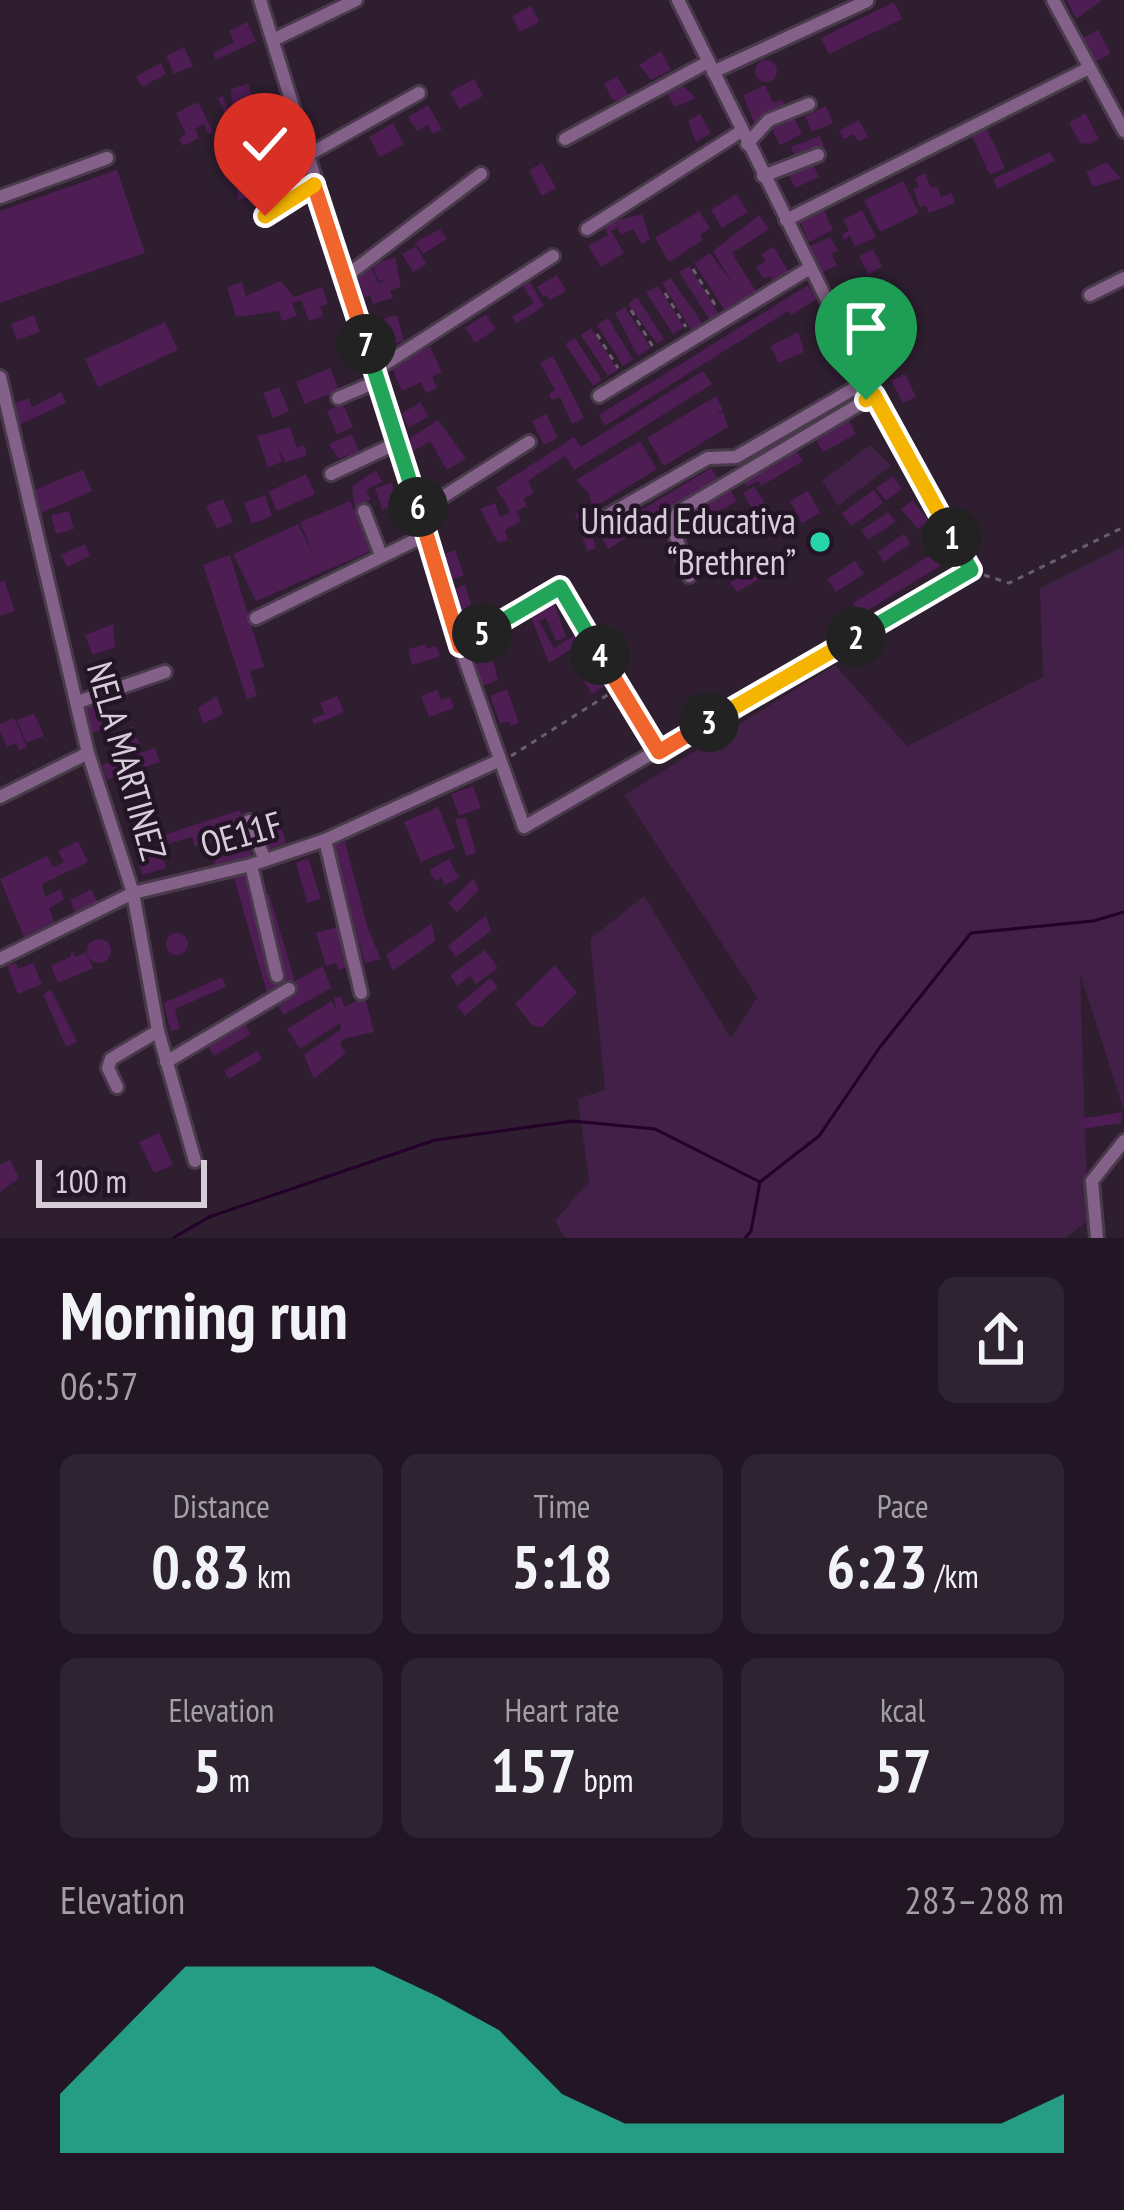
<!DOCTYPE html>
<meta charset="utf-8">
<style>
body{margin:0;font-family:"PT Sans Narrow",sans-serif;background:#2e2331;color:#f1f3f6;height:100vh;display:flex;flex-direction:column;font-size:45px;white-space:nowrap}
*{box-sizing:border-box;margin:0}
p{font-size:39px;color:#a29fa6}
.icon{flex:none;width:66px;height:66px;fill:none;stroke:currentColor;stroke-width:2;stroke-linecap:round;stroke-linejoin:round}
.map{position:relative;height:1238px;overflow:hidden}
.details{display:flex;flex-direction:column;background:#221624;flex:1}
.details>*{flex:none}
.scale{position:absolute;left:36px;bottom:30px;width:171px;box-sizing:border-box;padding-left:12px;border:6px solid #d7cdd9;border-top:0;font-size:33px;line-height:42px;white-space:nowrap;color:#d7cdd9;-webkit-text-stroke:9px #241526;paint-order:stroke}
.pin{position:absolute;display:grid;place-items:center;width:102px;height:102px;color:#fff;margin:-123px -51px;border-radius:50% 50% 50% 0;rotate:-45deg;box-shadow:0 0 12px #0007}
.pin .icon{rotate:45deg}
.km{position:absolute;width:60px;height:60px;margin:-30px;border-radius:50%;background:#222;color:#fff;font-size:33px;line-height:60px;text-align:center}
.round{display:grid;place-items:center;flex:none;width:126px;height:126px;border-radius:18px;background:#2e2331}
.headline{display:flex;align-items:center;justify-content:space-between;height:204px;padding:0 60px}
h1{font-size:66px;font-weight:700;line-height:90px}
.stats{display:grid;grid-template-columns:repeat(3,1fr);gap:18px;height:204px;padding:12px 60px}
.stats div{display:grid;align-content:center;border-radius:18px;background:#2e2331;text-align:center}
.stats b{font-size:60px;font-weight:700}
.stats small{font-size:33px;font-weight:400}
.stats p{font-size:33px}
.chart{height:336px;padding:24px 60px}
.chart p{display:flex;justify-content:space-between}
.chart svg{width:100%;height:216px;margin-top:12px;fill:#27d5ad;opacity:.7}
.map>svg:first-child{display:block}
.green{fill:#422047}
.lines{fill:none;stroke-linecap:round;stroke-linejoin:round}
.stream{stroke:#230129;stroke-width:3}
.building{fill:#4d1d54}
.minor-casing{stroke:#493a4b;stroke-width:18}
.path{stroke:#6b5d6d;stroke-width:3;stroke-dasharray:6 6;stroke-linecap:butt}
.minor{stroke:#846189;stroke-width:12}
.split-1-casing{stroke:#fff;stroke-width:24}
.split-2-casing{stroke:#fff;stroke-width:24}
.split-3-casing{stroke:#fff;stroke-width:24}
.split-4-casing{stroke:#fff;stroke-width:24}
.split-5-casing{stroke:#fff;stroke-width:24}
.split-6-casing{stroke:#fff;stroke-width:24}
.split-7-casing{stroke:#fff;stroke-width:24}
.split-8-casing{stroke:#fff;stroke-width:24}
.split-9-casing{stroke:#fff;stroke-width:24}
.split-1{stroke:#f5b400;stroke-width:15}
.split-2{stroke:#22a559;stroke-width:15}
.split-3{stroke:#f5b400;stroke-width:15}
.split-4{stroke:#f0652b;stroke-width:15}
.split-5{stroke:#22a559;stroke-width:15}
.split-6{stroke:#f0652b;stroke-width:15}
.split-7{stroke:#22a559;stroke-width:15}
.split-8{stroke:#f0652b;stroke-width:15}
.split-9{stroke:#f5b400;stroke-width:15}
.poi-dot{fill:#27d5ad;stroke:#241526;stroke-width:4.5}
.labels{text-anchor:middle;stroke-width:9;stroke-linejoin:round;paint-order:stroke}
.poi-label{font-size:36px;fill:#d7cdd9;stroke:#241526;text-anchor:end}
.street-label{font-size:36px;fill:#d7cdd9;stroke:#241526}
</style>
<div class="map">
<svg width="1124" height="1238" viewBox="0 0 1124 1238">
<rect width="100%" height="100%" fill="#2e1e30"/>
<g class="green">
<polygon points="870,445 891,466 838,506 822,481"/>
<polygon points="1124,546 1124,1111 1080,973 1088,1221 1065,1238 565,1238 555,1221 589,1181 578,1099 605,1090 590,939 644,896 731,1038 757,997 624,795 835,665 907,746 1043,677 1040,588"/>
</g>
<g class="lines">
<g class="stream">
<polyline points="173,1238 209,1217 435,1140 573,1121 655,1129 760,1182"/>
<polyline points="745,1238 751,1231 760,1182 819,1136 880,1047 971,933 1093,921 1124,912"/>
</g>
</g>
<g class="building">
<polygon points="1067,0 1102,0 1076,19"/>
<polygon points="894,2 902,19 829,54 821,38"/>
<polygon points="531,6 539,22 520,32 512,16"/>
<polygon points="247,22 256,41 216,60 213,53 234,42 229,31"/>
<polygon points="1098,30 1111,54 1095,62 1083,38"/>
<polygon points="184,47 193,66 174,74 166,56"/>
<polygon points="661,51 671,70 651,80 639,65"/>
<circle cx="766" cy="71" r="11"/>
<polygon points="161,63 166,74 142,87 136,76"/>
<polygon points="617,76 629,96 621,100 613,100 604,84"/>
<polygon points="474,79 483,96 459,109 450,92"/>
<polygon points="248,84 252,95 244,97 250,115 229,123 218,98 223,96 228,108 232,106 231,89"/>
<polygon points="765,85 773,103 782,99 786,109 755,125 743,95"/>
<polygon points="683,86 696,98 675,107 667,94"/>
<polygon points="198,102 213,132 208,134 204,124 195,129 199,138 183,146 179,138 186,134 176,113"/>
<polygon points="428,105 442,129 433,134 428,125 417,131 408,117"/>
<polygon points="826,106 833,123 812,132 805,116"/>
<polygon points="1085,113 1099,139 1089,144 1080,143 1069,123"/>
<polygon points="700,114 711,133 696,142 688,121"/>
<polygon points="792,114 802,134 780,145 770,125"/>
<polygon points="859,120 868,137 858,142 854,134 844,139 839,131"/>
<polygon points="393,123 404,144 380,157 369,137"/>
<polygon points="259,128 265,145 247,151 241,135"/>
<polygon points="987,129 1005,168 990,175 972,136"/>
<polygon points="820,136 824,147 796,159 791,147"/>
<polygon points="1050,152 1055,161 997,189 993,179"/>
<polygon points="811,161 819,177 795,188 787,172"/>
<polygon points="1106,162 1121,178 1093,187 1086,172"/>
<polygon points="542,163 556,188 542,196 529,170"/>
<polygon points="117,170 145,253 0,303 0,211"/>
<polygon points="246,170 254,196 238,200 236,173"/>
<polygon points="925,173 931,188 937,186 941,197 951,193 955,203 929,213 926,205 920,207 913,189 919,187 915,178"/>
<polygon points="903,181 919,213 880,232 864,200"/>
<polygon points="736,194 748,212 722,228 711,210"/>
<polygon points="823,208 833,230 809,242 799,220"/>
<polygon points="862,210 876,237 855,247 850,236 844,240 842,234 849,231 843,220"/>
<polygon points="699,211 710,228 700,235 703,240 669,262 655,238"/>
<polygon points="642,214 650,239 642,244 633,229 621,235 617,228 611,231 624,253 601,267 588,246 608,235 602,224"/>
<polygon points="759,215 769,229 732,253 757,293 726,312 694,263 710,253 733,284 713,251"/>
<polygon points="440,229 447,239 423,254 415,242"/>
<polygon points="830,237 838,251 831,254 837,265 822,273 809,247"/>
<polygon points="416,246 427,264 413,272 402,254"/>
<polygon points="774,247 789,273 774,283 770,276 764,279 756,267 766,261 761,254"/>
<polygon points="873,249 882,267 868,274 859,256"/>
<polygon points="395,257 401,287 390,290 393,298 373,304 370,295 364,298 356,274 372,269 381,291 378,283 388,280 378,281 372,265"/>
<polygon points="689,266 720,316 711,322 679,272"/>
<polygon points="557,275 566,291 550,300 547,295 543,297 537,287"/>
<polygon points="527,277 544,306 516,324 512,317 534,303 520,282"/>
<polygon points="671,278 704,326 693,333 662,283"/>
<polygon points="281,281 294,297 322,287 328,304 320,307 323,316 309,321 301,300 292,303 297,316 282,321 279,311 236,317 227,287 242,282 246,296"/>
<polygon points="858,282 864,294 838,306 833,296"/>
<polygon points="808,285 817,299 791,315 788,311 605,426 599,415"/>
<polygon points="658,286 684,327 673,334 646,292"/>
<polygon points="637,297 664,339 657,344 628,304"/>
<polygon points="625,307 651,348 638,356 615,313"/>
<polygon points="486,314 496,329 475,343 465,328"/>
<polygon points="34,315 40,332 17,340 11,324"/>
<polygon points="397,315 404,341 383,347 376,321"/>
<polygon points="608,318 633,359 623,366 597,325"/>
<polygon points="165,322 178,350 98,387 85,359"/>
<polygon points="591,328 618,370 608,376 581,335"/>
<polygon points="798,332 804,352 779,363 770,346"/>
<polygon points="882,333 897,361 886,368 868,341"/>
<polygon points="575,338 602,380 593,386 565,344"/>
<polygon points="430,347 442,372 432,377 437,388 426,393 421,382 402,391 391,366"/>
<polygon points="553,356 584,418 572,424 560,397 552,400 549,394 555,390 540,363"/>
<polygon points="330,368 339,390 305,404 296,382"/>
<polygon points="703,371 712,384 620,442 574,470 565,456 528,481 534,493 523,499 527,506 516,511 521,521 505,530 508,540 498,543 480,509 495,503 500,517 510,512 502,496 519,488 501,497 496,488 574,437 581,447"/>
<polygon points="905,374 916,397 903,403 891,381"/>
<polygon points="279,387 289,411 273,418 263,393"/>
<polygon points="61,392 66,403 19,425 11,405 29,398 32,407"/>
<polygon points="716,396 723,410 715,414 723,412 728,427 664,466 647,438"/>
<polygon points="420,402 428,416 409,428 401,414"/>
<polygon points="343,404 353,427 337,434 327,411"/>
<polygon points="546,414 558,438 544,445 532,421"/>
<polygon points="848,419 856,434 823,452 815,438"/>
<polygon points="438,420 466,459 447,470 430,441 414,451 407,440"/>
<polygon points="290,427 297,448 304,445 307,455 285,463 278,446 282,462 268,467 257,436"/>
<polygon points="352,434 359,451 339,459 329,444"/>
<polygon points="640,441 657,469 593,508 588,492 576,480"/>
<polygon points="796,450 803,461 761,486 758,481 746,487 743,481"/>
<polygon points="711,468 720,481 608,549 600,535"/>
<polygon points="83,470 92,491 41,513 32,491"/>
<polygon points="376,470 382,482 366,490 371,500 355,508 352,487"/>
<polygon points="306,474 315,494 277,511 268,492"/>
<polygon points="893,476 902,489 886,501 876,488"/>
<polygon points="392,483 398,504 382,510 375,488"/>
<polygon points="754,486 772,514 760,522 743,493"/>
<polygon points="730,490 737,501 695,526 688,514"/>
<polygon points="874,490 883,503 851,526 842,513"/>
<polygon points="808,491 820,513 802,523 790,501"/>
<polygon points="265,495 272,516 252,524 244,503"/>
<polygon points="223,499 233,522 217,529 206,506"/>
<polygon points="912,500 929,521 918,529 901,509"/>
<polygon points="350,501 371,551 256,601 233,554 298,524 313,554 300,522"/>
<polygon points="791,510 799,524 772,540 764,525"/>
<polygon points="69,511 74,529 56,534 51,515"/>
<polygon points="586,511 596,548 587,551 575,514"/>
<polygon points="889,512 895,522 868,540 861,530"/>
<polygon points="904,534 910,544 884,562 877,552"/>
<polygon points="85,544 90,556 67,567 61,555"/>
<polygon points="945,546 953,558 860,615 853,603"/>
<polygon points="455,550 464,575 452,579 444,554"/>
<polygon points="230,555 264,667 250,671 257,696 247,699 203,565"/>
<polygon points="855,561 864,574 836,592 827,579"/>
<polygon points="753,569 759,579 737,592 730,582"/>
<polygon points="4,580 15,611 0,616 0,582"/>
<polygon points="465,585 475,616 464,620 453,589"/>
<polygon points="553,599 566,637 556,641 546,618 539,621 554,648 575,635 579,644 549,663 530,615 536,613 534,608"/>
<polygon points="490,608 499,615 471,632 465,623"/>
<polygon points="113,624 115,647 93,655 85,635"/>
<polygon points="489,643 498,680 483,686 474,665 481,662 476,649"/>
<polygon points="426,644 427,649 436,646 440,656 412,665 408,649"/>
<polygon points="590,655 609,683 592,694 575,667"/>
<polygon points="507,689 519,723 511,726 509,721 500,724 490,696"/>
<polygon points="437,690 441,700 450,697 454,708 429,717 421,696"/>
<polygon points="217,696 223,714 203,724 198,708"/>
<polygon points="337,696 344,712 314,725 312,719 325,714 320,703"/>
<polygon points="96,702 104,729 92,733 84,706"/>
<polygon points="34,713 44,736 26,743 17,720"/>
<polygon points="14,718 27,747 19,751 16,743 7,747 0,731 0,724"/>
<polygon points="133,726 141,750 123,757 115,733"/>
<polygon points="155,748 160,762 107,780 102,765"/>
<polygon points="473,786 481,808 459,816 451,794"/>
<polygon points="438,807 455,848 421,862 404,822"/>
<polygon points="240,810 244,823 213,833 215,840 195,846 192,837 167,844 164,835"/>
<polygon points="466,818 476,853 466,856 455,819"/>
<polygon points="280,823 286,843 270,849 264,829"/>
<polygon points="78,841 88,862 42,884 45,897 61,889 64,900 49,908 54,922 24,937 0,879 47,856 53,867 64,862 58,851"/>
<polygon points="248,842 252,856 215,865 212,851"/>
<polygon points="345,842 368,929 381,959 365,963 329,846"/>
<polygon points="161,847 166,868 142,875 136,854"/>
<polygon points="308,858 321,899 307,903 296,863"/>
<polygon points="449,859 459,878 445,885 441,878 435,881 429,870"/>
<polygon points="244,876 279,991 268,996 234,878"/>
<polygon points="473,879 479,890 457,912 448,903"/>
<polygon points="91,889 99,905 77,916 70,900"/>
<polygon points="269,894 295,981 323,966 331,988 283,1015 278,1005 295,995 289,984 285,986 264,913 270,911 262,896"/>
<polygon points="486,915 491,931 456,957 448,946"/>
<polygon points="432,923 435,941 393,971 386,955"/>
<polygon points="340,926 352,966 338,970 336,963 326,966 316,933"/>
<circle cx="177" cy="944" r="11"/>
<circle cx="99" cy="951" r="12"/>
<polygon points="485,950 498,968 476,984 470,976 457,986 450,975"/>
<polygon points="72,951 75,957 86,952 93,968 58,983 51,966 70,957"/>
<polygon points="16,963 18,969 33,963 42,984 18,994 7,966"/>
<polygon points="555,965 577,993 542,1027 533,1026 515,1004"/>
<polygon points="222,977 226,987 175,1009 180,1029 171,1031 163,1003"/>
<polygon points="490,978 498,987 465,1016 457,1006"/>
<polygon points="51,990 77,1042 66,1047 43,994"/>
<polygon points="341,996 344,1007 365,997 374,1032 343,1039 340,1044 346,1053 314,1079 304,1055 341,1029 340,1023 300,1049 287,1029 332,1001 337,1012 334,998"/>
<polygon points="245,1024 251,1034 214,1056 208,1046"/>
<polygon points="257,1051 262,1059 229,1079 224,1071"/>
<polygon points="1122,1112 1121,1123 1081,1129 1079,1119"/>
<polygon points="159,1133 173,1165 154,1173 139,1142"/>
<polygon points="10,1160 19,1178 0,1192 0,1165"/>
</g>
<g class="lines">
<defs>
<g id="minor">
<polyline points="260,0 460,646 524,827 971,570 867,381 678,0"/>
<polyline points="1053,0 1124,131"/>
<polyline points="273,40 356,0"/>
<polyline points="713,72 867,1"/>
<polyline points="565,139 708,62"/>
<polyline points="747,144 769,120 809,104"/>
<polyline points="308,155 419,93"/>
<polyline points="763,176 818,155"/>
<polyline points="0,197 107,158"/>
<polyline points="265,216 316,184"/>
<polyline points="786,220 1089,68"/>
<polyline points="587,229 740,132"/>
<polyline points="345,277 481,174"/>
<polyline points="1090,295 1124,278"/>
<polyline points="374,371 553,256"/>
<polyline points="0,377 88,753 133,893 158,1031 195,1161"/>
<polyline points="599,396 810,268"/>
<polyline points="338,398 378,381"/>
<polyline points="331,474 397,443"/>
<polyline points="364,511 381,555"/>
<polyline points="419,512 529,442"/>
<polyline points="598,521 708,458 736,457 867,381"/>
<polyline points="689,576 673,528 678,512 875,395"/>
<polyline points="256,618 426,535"/>
<polyline points="460,646 560,587 659,752"/>
<polyline points="78,702 165,672"/>
<polyline points="0,797 88,753"/>
<polyline points="249,821 265,860"/>
<polyline points="325,840 361,993"/>
<polyline points="251,865 277,976"/>
<polyline points="0,959 133,893 251,865 325,840 498,761"/>
<polyline points="166,1062 289,989"/>
<polyline points="117,1087 108,1068 111,1059 158,1031"/>
<polyline points="1097,1238 1092,1181 1124,1141"/>
</g>
</defs>
<use href="#minor" class="minor-casing"/>
<g class="path">
<polyline points="693,269 717,308"/>
<polyline points="665,293 686,327"/>
<polyline points="631,310 653,347"/>
<polyline points="597,334 618,368"/>
<polyline points="984,575 1009,583 1124,527"/>
<polyline points="511,756 609,694"/>
</g>
<use href="#minor" class="minor"/>
</g>
<g class="lines">
<defs>
<polyline id="split-1" points="866,400 874,395 952,537"/>
<polyline id="split-2" points="856,637 971,570 952,537"/>
<polyline id="split-3" points="709,722 856,637"/>
<polyline id="split-4" points="600,655 659,752 709,722"/>
<polyline id="split-5" points="482,633 560,587 600,655"/>
<polyline id="split-6" points="418,507 460,646 482,633"/>
<polyline id="split-7" points="366,344 418,507"/>
<polyline id="split-8" points="314,185 366,344"/>
<polyline id="split-9" points="265,216 314,185"/>
</defs>
<use href="#split-1" class="split-1-casing"/>
<use href="#split-2" class="split-2-casing"/>
<use href="#split-3" class="split-3-casing"/>
<use href="#split-4" class="split-4-casing"/>
<use href="#split-5" class="split-5-casing"/>
<use href="#split-6" class="split-6-casing"/>
<use href="#split-7" class="split-7-casing"/>
<use href="#split-8" class="split-8-casing"/>
<use href="#split-9" class="split-9-casing"/>
<use href="#split-1" class="split-1"/>
<use href="#split-2" class="split-2"/>
<use href="#split-3" class="split-3"/>
<use href="#split-4" class="split-4"/>
<use href="#split-5" class="split-5"/>
<use href="#split-6" class="split-6"/>
<use href="#split-7" class="split-7"/>
<use href="#split-8" class="split-8"/>
<use href="#split-9" class="split-9"/>
</g>
<circle class="poi-dot" cx="820" cy="542" r="12"/>
<g class="labels">
<g class="poi-label">
<text x="796" y="534">Unidad Educativa<tspan x="796" dy="41">“Brethren”</tspan></text>
</g>
<g class="street-label">
<text transform="translate(127 761) rotate(74)" y="13">NELA MARTINEZ</text>
<text transform="translate(241 834) rotate(-16)" y="13">OE11F</text>
</g>
</g>
</svg>
<div class="scale">100 m</div>
<div class="pin" style="left:866px;top:400px;background:#1e9e55"><svg class="icon" aria-label="arrive" viewBox="0 0 24 24"><path d="M6 21V4h12l-3 4 3 4H6"/></svg></div>
<div class="pin" style="left:265px;top:216px;background:#d93025"><svg class="icon" aria-label="check" viewBox="0 0 24 24"><path d="M5 12l5 5 9-10"/></svg></div>
<b class="km" style="left:952px;top:537px">1</b>
<b class="km" style="left:856px;top:637px">2</b>
<b class="km" style="left:709px;top:722px">3</b>
<b class="km" style="left:600px;top:655px">4</b>
<b class="km" style="left:482px;top:633px">5</b>
<b class="km" style="left:418px;top:507px">6</b>
<b class="km" style="left:366px;top:344px">7</b>
</div>
<section class="details">
<div class="headline"><div><h1>Morning run</h1><p>06:57</p></div><a class="round"><svg class="icon" aria-label="share" viewBox="0 0 24 24"><path d="M12 15V3M7 8l5-5 5 5M5 13v7h14v-7"/></svg></a></div>
<div class="stats">
<div><p>Distance</p><b>0.83<small> km</small></b></div>
<div><p>Time</p><b>5:18</b></div>
<div><p>Pace</p><b>6:23<small> /km</small></b></div>
</div>
<div class="stats">
<div><p>Elevation</p><b>5<small> m</small></b></div>
<div><p>Heart rate</p><b>157<small> bpm</small></b></div>
<div><p>kcal</p><b>57</b></div>
</div>
<div class="chart"><p><span>Elevation</span>283–288 m</p>
<svg viewBox="0 0 160 44" preserveAspectRatio="none"><path d="M0 44V32L10 19L20 6L30 6L40 6L50 6L60 12L70 19L80 32L90 38L100 38L110 38L120 38L130 38L140 38L150 38L160 32V44z"/></svg>
</div>
</section>
